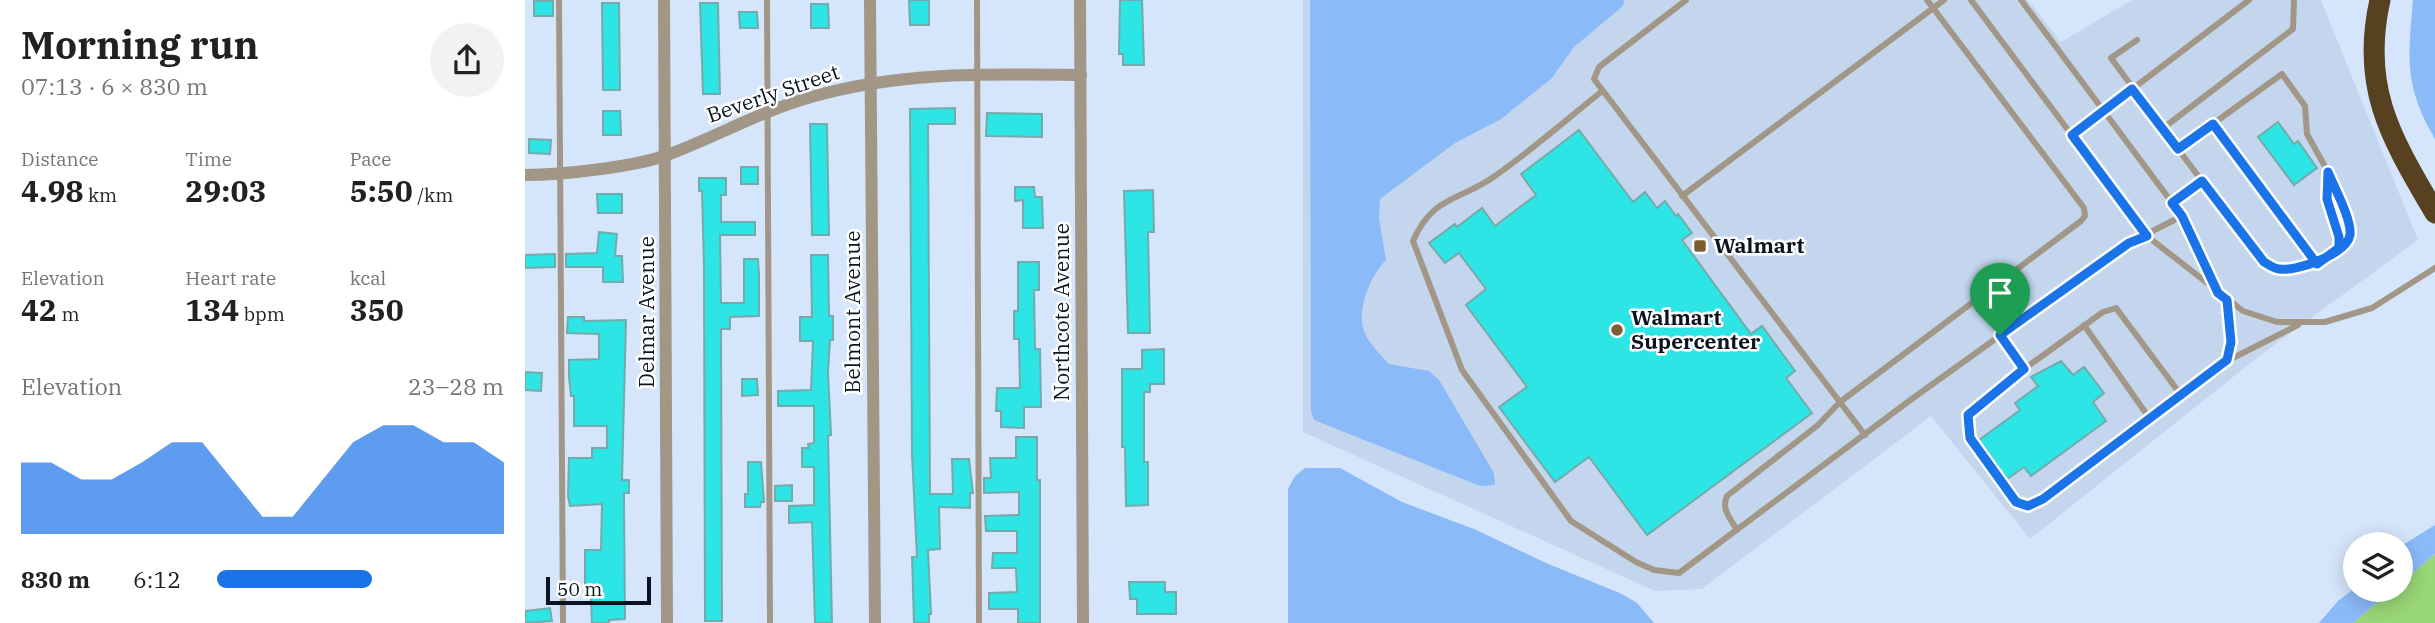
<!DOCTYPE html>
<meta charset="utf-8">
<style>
body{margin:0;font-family:"IBM Plex Serif",serif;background:#f2f2f2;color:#202124;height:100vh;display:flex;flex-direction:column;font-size:26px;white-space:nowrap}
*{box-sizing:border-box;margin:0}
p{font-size:23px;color:#757577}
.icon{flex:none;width:38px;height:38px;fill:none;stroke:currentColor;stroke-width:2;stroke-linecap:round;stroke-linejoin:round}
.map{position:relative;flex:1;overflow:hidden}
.details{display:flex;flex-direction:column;background:#fff;width:525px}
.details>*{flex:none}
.buttons{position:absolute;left:1818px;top:532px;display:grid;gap:14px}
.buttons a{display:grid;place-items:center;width:70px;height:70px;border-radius:50%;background:#fff;box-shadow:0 4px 18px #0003;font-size:35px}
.scale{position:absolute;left:21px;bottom:18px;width:105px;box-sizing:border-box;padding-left:7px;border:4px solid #0a1320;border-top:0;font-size:19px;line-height:24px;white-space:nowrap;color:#0a1320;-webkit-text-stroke:5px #fff;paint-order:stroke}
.pin{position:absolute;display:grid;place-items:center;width:60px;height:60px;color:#fff;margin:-72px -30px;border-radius:50% 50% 50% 0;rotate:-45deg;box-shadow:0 0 7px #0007}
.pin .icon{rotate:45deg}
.round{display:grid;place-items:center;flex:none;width:74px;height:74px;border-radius:37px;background:#f2f2f2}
.overview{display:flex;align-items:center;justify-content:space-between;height:119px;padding:0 21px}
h1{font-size:38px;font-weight:700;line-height:52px}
.metrics{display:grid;grid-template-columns:repeat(3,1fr);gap:10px;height:119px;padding:7px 21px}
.metrics div{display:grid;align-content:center}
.metrics b{font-size:30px;font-weight:700}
.metrics small{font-size:19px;font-weight:400}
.metrics p{font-size:19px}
.chart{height:196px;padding:14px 21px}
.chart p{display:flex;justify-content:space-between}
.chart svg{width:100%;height:126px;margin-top:7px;fill:#1a73e8;opacity:.7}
ul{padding:0 21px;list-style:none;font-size:23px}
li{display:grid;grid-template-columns:112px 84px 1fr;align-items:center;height:52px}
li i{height:18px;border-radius:9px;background:#1a73e8}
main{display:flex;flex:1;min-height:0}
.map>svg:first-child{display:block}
.built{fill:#c3d6ee}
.green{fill:#99d677}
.water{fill:#8bbaf8}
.building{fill:#2ee5e6;stroke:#74abaa;stroke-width:2}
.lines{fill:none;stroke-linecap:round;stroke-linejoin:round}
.service{stroke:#a29787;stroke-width:6}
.minor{stroke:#a29787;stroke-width:12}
.motorway{stroke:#574120;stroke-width:21}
.route-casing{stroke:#fff;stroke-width:14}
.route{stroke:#1a73e8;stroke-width:9}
.poi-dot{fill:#7c5e32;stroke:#fff;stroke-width:2.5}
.labels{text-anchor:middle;stroke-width:5;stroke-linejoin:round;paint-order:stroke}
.street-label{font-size:21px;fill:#0a1320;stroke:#fff}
.poi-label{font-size:21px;font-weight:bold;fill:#0a1320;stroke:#fff;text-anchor:start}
</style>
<main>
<section class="details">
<div class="overview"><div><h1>Morning run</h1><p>07:13 · 6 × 830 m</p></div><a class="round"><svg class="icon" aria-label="share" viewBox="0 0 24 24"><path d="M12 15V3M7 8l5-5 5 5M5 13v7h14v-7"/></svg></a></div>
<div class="metrics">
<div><p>Distance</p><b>4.98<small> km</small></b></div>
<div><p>Time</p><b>29:03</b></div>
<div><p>Pace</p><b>5:50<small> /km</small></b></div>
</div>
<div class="metrics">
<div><p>Elevation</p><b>42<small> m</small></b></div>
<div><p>Heart rate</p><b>134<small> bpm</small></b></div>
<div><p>kcal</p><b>350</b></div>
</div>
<div class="chart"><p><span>Elevation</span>23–28 m</p>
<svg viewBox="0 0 160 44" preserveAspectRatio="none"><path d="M0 44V19L10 19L20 25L30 25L40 19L50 12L60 12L70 25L80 38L90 38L100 25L110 12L120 6L130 6L140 12L150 12L160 19V44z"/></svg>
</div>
<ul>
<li><b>830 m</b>6:12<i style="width:54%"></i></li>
</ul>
</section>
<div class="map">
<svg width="1910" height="623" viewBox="0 0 1910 623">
<rect width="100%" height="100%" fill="#d5e5fb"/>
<polygon class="built" points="778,0 1503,0 1536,42 1607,0 1796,0 1893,240 1742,350 1505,539 1406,416 1177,589 1130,591 778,432"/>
<polygon class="green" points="1910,554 1910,623 1828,623 1867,590 1876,590 1876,583"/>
<g class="water">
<path d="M785 0H1099L1098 6 1049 47 1027 78 976 119 930 143 855 199 854 219 861 260C846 275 833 306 838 328 842 342 855 354 864 364L904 371 914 380 969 473 970 485 955 486 789 420 786 411Z"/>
<path d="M1888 0H1910V139C1879 86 1883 58 1888 0Z"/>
<polygon points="780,468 815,468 877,502 949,529 1021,563 1097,594 1112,603 1129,623 763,623 763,489 770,476"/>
<polygon points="1910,525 1910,554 1876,583 1876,546"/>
<polygon points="1830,588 1867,590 1828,623 1794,623 1813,601"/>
</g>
<g class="building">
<polygon points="384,0 404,0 404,25 385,25"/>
<polygon points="595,0 617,0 619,65 598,65 598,54 594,54"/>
<rect x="9" y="1" width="19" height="15"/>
<polygon points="77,3 94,3 95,90 78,90"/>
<polygon points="175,3 193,3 195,94 178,94"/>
<polygon points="286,4 303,4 304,28 286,28"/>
<polygon points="214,12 232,12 233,28 215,28"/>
<polygon points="430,108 430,124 403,124 405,494 428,494 427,459 444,459 448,493 445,493 445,508 414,507 415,549 403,550 406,614 404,614 404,623 389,623 387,557 392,557 387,454 385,109"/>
<polygon points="78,111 95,111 96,135 78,135"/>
<polygon points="462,113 517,114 517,137 461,136"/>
<polygon points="1753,122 1769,144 1773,141 1792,168 1769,185 1733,137"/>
<polygon points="285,124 302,124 304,235 287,235"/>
<polygon points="1054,130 1108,202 1120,192 1132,208 1140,201 1151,216 1153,214 1167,233 1157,240 1226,334 1237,326 1270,371 1261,378 1287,413 1122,535 1064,457 1030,482 974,407 1002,387 941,305 961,289 934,253 920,263 904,243 930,224 932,227 957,208 970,226 1011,195 996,174"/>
<polygon points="4,139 26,140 25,154 4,153"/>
<rect x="216" y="167" width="17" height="17"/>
<polygon points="174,178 201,178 201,195 196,195 196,222 230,222 230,235 195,235 196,303 219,303 219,259 233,259 234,275 234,316 205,317 205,329 196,329 197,621 180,621 179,266 177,191 174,191"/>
<polygon points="490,187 509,187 510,197 517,197 518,228 498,228 498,200 490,201"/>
<polygon points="628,190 629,232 623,232 625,333 603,333 599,191"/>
<polygon points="72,194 97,194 97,213 73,213"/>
<polygon points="74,232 92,234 90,256 97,256 98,282 78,282 78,267 41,267 41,254 72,253"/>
<polygon points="30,254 30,267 0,268 0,255"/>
<polygon points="286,255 303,255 304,316 308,316 308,340 305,340 303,372 306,435 303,436 307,623 290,623 287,522 264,523 264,506 289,505 289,467 277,467 277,448 284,448 283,444 289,443 289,406 253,406 253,391 286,390 288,341 275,341 275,317 287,317"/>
<polygon points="493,262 514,262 514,290 509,290 510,349 515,349 516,407 499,407 499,428 476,427 476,411 471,411 472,388 495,388 494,339 489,339 489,311 493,311"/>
<polygon points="43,317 59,317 59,321 101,320 97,480 104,480 104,493 99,493 99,504 100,619 84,620 84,623 67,623 66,597 60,597 60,550 76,550 77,504 45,506 43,496 44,458 67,458 67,448 82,448 82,426 49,426 49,396 46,396 44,377 44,360 74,359 74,334 42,333"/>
<polygon points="639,349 639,384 625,384 625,392 619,392 619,462 623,462 623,505 601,506 600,447 597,447 597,369 617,369 617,350"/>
<polygon points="1536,361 1548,375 1559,367 1579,393 1568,402 1581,421 1506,476 1499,467 1482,479 1454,440 1495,410 1490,403 1513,386 1506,377"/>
<polygon points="0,372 17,373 16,391 0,390"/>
<polygon points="217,379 232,379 233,395 217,396"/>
<polygon points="491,437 512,437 512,480 515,480 515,623 493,623 493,609 464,609 464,593 492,592 491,568 467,568 468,553 492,553 492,531 461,531 460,516 494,515 494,492 459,493 459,478 466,478 465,458 491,458"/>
<polygon points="223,462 236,462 239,502 236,502 235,507 220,507 220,494 223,494"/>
<polygon points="267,485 267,501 250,501 250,486"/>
<polygon points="604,582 640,582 640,592 651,592 651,614 612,614 612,599 605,599"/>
<polygon points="25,608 27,621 0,623 0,611"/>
</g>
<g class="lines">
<g class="service">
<polyline points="34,0 38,623"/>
<polyline points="242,0 245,623"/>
<polyline points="452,0 454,623"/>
<polyline points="1161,0 1074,67 1069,79 1340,435"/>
<polyline points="1446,0 1622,236 1718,311 1752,322 1800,322 1847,308 1910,268"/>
<polyline points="1496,0 1657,216 1692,291"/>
<polyline points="1612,40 1586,58 1653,149"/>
<path d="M1076 92C1041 120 1007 150 970 176 935 201 908 195 888 241L937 370 1046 521 1111 562 1129 570 1154 573 1384 401 1604 243 1657 216"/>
<polyline points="1637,129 1768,29 1769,0"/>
<polyline points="1547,135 1724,0"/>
<polyline points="1804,175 1825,228 1823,241 1814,248"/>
<polyline points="1677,181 1739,262 1754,269 1792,264 1688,124"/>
<polyline points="1157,196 1419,0"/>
<polyline points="1647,203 1677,181 1653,149 1757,74 1780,106 1782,134 1803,172 1802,199 1814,237 1814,248 1792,264"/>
<polyline points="1702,300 1706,342 1703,360"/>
<polyline points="1559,325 1625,419"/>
<path d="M1475 336 1499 369 1443 415C1440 447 1473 478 1491 502L1503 506 1518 499 1702 361 1773 325"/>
<polyline points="1499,369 1578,312 1591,308 1656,395"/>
<path d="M1212 530C1205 518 1196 509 1202 496L1293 425 1315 402 1556 221 1560 216 1559 208 1402 0"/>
</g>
<g class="minor">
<polyline points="139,0 142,623"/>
<polyline points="345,0 350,623"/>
<polyline points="555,0 558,623"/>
<path d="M0 175C36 175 109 167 142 155 191 137 236 111 286 97 376 71 463 74 556 75"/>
</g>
<path class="motorway" d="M1855 0C1835 89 1867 139 1910 213"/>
</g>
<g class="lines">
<defs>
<path id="route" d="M1475 335 1499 369 1443 415 1445 438 1491 502 1503 506 1518 499 1702 360 1706 342 1702 300 1693 293 1657 216 1647 203 1677 181 1739 262C1743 264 1749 269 1754 269 1771 272 1822 254 1825 235 1827 220 1809 187 1803 172L1802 199 1814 237V248L1792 264 1688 124 1653 149 1607 89 1547 135 1622 236 1604 243 1475 335"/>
</defs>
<use href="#route" class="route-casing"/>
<use href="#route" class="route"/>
</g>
<g class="poi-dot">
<rect x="1168" y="239" width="14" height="14" rx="3.5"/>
<circle cx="1092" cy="330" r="7"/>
</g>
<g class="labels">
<g class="street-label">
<text transform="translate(248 94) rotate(-19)" y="7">Beverly Street</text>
<text transform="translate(122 312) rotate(-90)" y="7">Delmar Avenue</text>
<text transform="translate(328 312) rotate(-90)" y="7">Belmont Avenue</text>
<text transform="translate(537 312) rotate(-90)" y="7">Northcote Avenue</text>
</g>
<g class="poi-label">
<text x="1189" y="253">Walmart</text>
<text x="1106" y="325">Walmart<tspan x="1106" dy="24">Supercenter</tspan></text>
</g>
</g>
</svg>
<div class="buttons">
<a><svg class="icon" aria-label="layers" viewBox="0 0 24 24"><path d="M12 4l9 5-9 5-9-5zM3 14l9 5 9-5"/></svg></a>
</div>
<div class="scale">50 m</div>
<div class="pin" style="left:1475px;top:335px;background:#1e9e55"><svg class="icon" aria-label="arrive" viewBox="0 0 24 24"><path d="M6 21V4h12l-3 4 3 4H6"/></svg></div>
</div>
</main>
